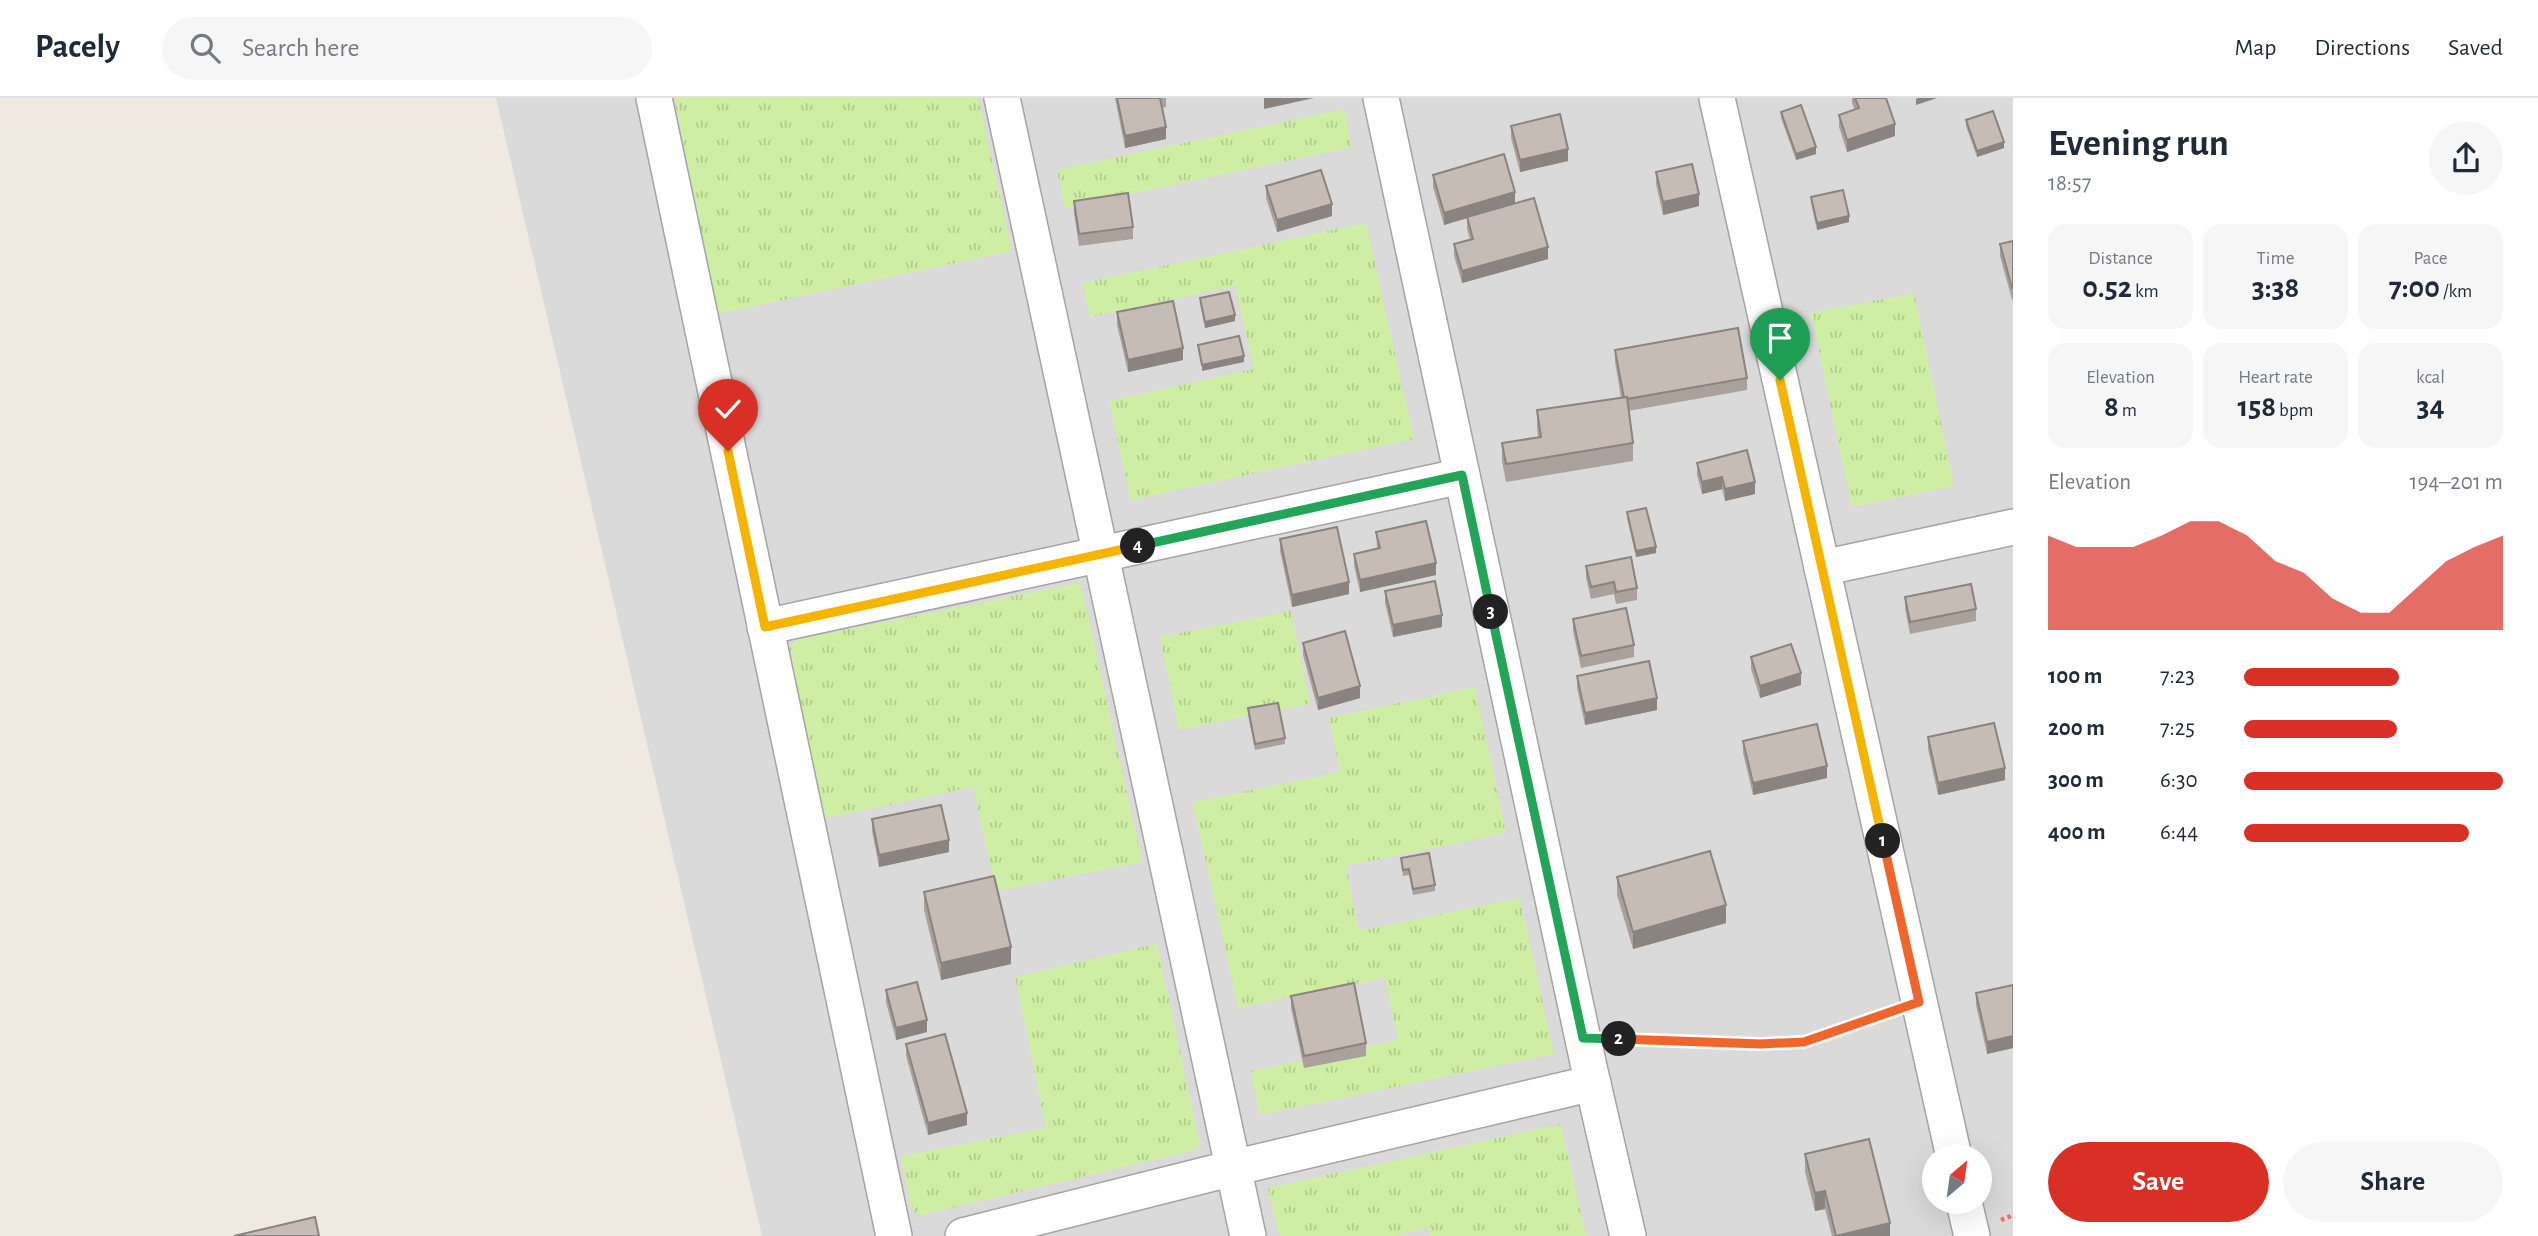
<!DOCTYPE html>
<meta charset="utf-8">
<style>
body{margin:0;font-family:"Alegreya Sans",sans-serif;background:#f6f6f7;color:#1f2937;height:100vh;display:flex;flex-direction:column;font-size:26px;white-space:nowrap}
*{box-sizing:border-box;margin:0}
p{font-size:23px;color:#747a83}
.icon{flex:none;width:38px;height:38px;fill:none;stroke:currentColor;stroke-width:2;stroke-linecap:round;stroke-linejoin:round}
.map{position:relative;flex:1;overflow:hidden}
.drawer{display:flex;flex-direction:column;background:#fff;width:525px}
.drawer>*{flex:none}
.needle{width:46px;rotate:29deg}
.tools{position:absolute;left:1922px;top:1046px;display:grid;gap:14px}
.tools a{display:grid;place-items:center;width:70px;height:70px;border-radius:50%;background:#fff;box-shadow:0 7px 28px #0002;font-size:35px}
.pin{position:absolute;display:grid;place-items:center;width:60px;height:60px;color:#fff;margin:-72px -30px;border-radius:50% 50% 50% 0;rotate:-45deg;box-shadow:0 0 7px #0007}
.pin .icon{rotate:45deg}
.km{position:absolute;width:35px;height:35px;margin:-18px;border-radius:50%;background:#222;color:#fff;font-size:19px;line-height:35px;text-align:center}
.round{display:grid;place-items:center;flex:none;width:74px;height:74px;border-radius:37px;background:#f6f6f7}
.headline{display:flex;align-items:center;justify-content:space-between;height:119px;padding:0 35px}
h1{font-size:38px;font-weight:700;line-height:52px}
.metrics{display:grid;grid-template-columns:repeat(3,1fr);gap:10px;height:119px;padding:7px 35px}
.metrics div{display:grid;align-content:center;border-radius:18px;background:#f6f6f7;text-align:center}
.metrics b{font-size:30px;font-weight:700}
.metrics small{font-size:19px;font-weight:400}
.metrics p{font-size:19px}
.chart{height:196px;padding:14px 35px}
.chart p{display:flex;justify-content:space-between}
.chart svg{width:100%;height:126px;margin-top:7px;fill:#d93025;opacity:.7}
.action{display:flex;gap:14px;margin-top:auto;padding:14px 35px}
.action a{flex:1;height:80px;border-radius:42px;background:#d93025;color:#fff;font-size:28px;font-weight:700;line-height:80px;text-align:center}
.action a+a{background:#f6f6f7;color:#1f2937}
ul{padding:0 35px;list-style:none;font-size:23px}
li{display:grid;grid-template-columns:112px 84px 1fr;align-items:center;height:52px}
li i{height:18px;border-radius:9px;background:#d93025}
header{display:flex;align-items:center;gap:42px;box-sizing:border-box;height:98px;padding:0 35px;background:#fff;border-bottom:2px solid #e0e1e3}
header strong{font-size:33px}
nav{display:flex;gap:38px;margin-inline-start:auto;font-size:24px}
.search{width:490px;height:63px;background:#f6f6f7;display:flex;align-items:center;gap:18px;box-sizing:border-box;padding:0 24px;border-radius:38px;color:#747a83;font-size:26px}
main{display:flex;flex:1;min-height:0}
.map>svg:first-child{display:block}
.residential{fill:#dbdada;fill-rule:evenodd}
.grass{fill:url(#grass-tufts)}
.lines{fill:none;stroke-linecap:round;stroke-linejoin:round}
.street-casing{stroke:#a4a4a4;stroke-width:38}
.path{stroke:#ff6563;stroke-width:4.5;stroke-dasharray:3.5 3.5;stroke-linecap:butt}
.street{stroke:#fff;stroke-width:35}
.wall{fill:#aba19c}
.shaded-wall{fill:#8b837f}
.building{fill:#c7bbb5;stroke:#8b837f;stroke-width:2}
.split-1-casing{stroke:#fff;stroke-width:14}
.split-2-casing{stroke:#fff;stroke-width:14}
.split-3-casing{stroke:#fff;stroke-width:14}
.split-4-casing{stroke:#fff;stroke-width:14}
.split-5-casing{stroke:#fff;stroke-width:14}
.split-1{stroke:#f5b400;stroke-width:9}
.split-2{stroke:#f0652b;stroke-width:9}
.split-3{stroke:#22a559;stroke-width:9}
.split-4{stroke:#22a559;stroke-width:9}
.split-5{stroke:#f5b400;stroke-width:9}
</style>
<header>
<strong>Pacely</strong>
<div class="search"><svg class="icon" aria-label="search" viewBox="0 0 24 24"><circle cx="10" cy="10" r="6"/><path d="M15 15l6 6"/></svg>Search here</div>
<nav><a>Map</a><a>Directions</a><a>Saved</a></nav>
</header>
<main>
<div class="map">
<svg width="2013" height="1138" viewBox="0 0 2013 1138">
<defs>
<pattern id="grass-tufts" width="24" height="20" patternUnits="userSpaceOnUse" patternTransform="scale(1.75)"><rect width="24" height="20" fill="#ceeea3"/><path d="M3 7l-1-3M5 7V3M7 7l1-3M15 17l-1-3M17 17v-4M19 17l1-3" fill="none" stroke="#b0cc8c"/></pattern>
</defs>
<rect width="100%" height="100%" fill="#efe9e2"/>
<path class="residential" d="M496 0H2013V1138H762ZM1934 1059H1979V1104H1934Z"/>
<g class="grass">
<polygon points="674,0 978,0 1012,153 718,216"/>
<polygon points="1344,11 1352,49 1065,110 1057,72"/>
<polygon points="1366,125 1414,341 1131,402 1109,303 1254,271 1235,188 1090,219 1083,185"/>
<polygon points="1914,195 1954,388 1852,409 1811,215"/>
<polygon points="1078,485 1082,491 1142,764 996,793 973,689 822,721 787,550 800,541"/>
<polygon points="1291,513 1310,606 1179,632 1160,539"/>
<polygon points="1475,589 1506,735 1346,768 1359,833 1520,800 1554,956 1260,1017 1251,973 1398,942 1385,880 1238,910 1193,704 1340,674 1329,620"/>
<polygon points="1157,846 1200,1047 1192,1053 917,1118 910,1105 901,1058 1046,1030 1015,879"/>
<polygon points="1561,1026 1586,1138 1430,1138 1428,1130 1390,1138 1279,1138 1268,1090"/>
</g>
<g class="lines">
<defs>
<g id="street">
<polyline points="654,0 894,1138"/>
<polyline points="1002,0 1248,1138"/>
<polyline points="1381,0 1589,969 1628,1138"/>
<polyline points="1717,0 1954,1059"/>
<polyline points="1822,470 2013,429"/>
<polyline points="765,529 1462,378"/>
<polyline points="1964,1104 1972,1138"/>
<polyline points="963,1138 1233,1070 1593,985"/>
</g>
</defs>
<use href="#street" class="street-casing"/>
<g class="path">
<polyline points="1615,941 1761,946 1804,944 1888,915"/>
<polyline points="2001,1122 2013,1117"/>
</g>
<use href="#street" class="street"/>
</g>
<g class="wall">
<polygon points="1115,0 1166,0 1166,9 1162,10 1166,41 1125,50"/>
<polygon points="1852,0 1886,0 1895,38 1847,54 1839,29 1839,17 1855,12 1852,5"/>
<polygon points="1781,14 1816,56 1796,62 1781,20"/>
<polygon points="1966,22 2004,50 1977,59 1966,28"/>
<polygon points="1511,28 1568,63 1520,74 1511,40"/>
<polygon points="1656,74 1699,108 1663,117 1656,86"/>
<polygon points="1433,77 1515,105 1548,161 1462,185 1454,158 1454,146 1470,142 1467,131 1467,120 1444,127 1433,89"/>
<polygon points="1266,88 1332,118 1277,134 1266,100"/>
<polygon points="1811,99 1849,124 1817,132 1811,105"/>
<polygon points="1074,103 1133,129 1133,141 1079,148 1074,115"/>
<polygon points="2013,143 2013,202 2012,202 2000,158 2000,146"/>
<polygon points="1200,200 1235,223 1205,230 1200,206"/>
<polygon points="1117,214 1183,262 1128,274 1117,227"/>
<polygon points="1615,252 1747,280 1747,292 1628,313 1633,345 1633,363 1506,384 1502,363 1502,345 1538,339 1537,330 1537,312 1621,300 1615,264"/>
<polygon points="1697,365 1755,396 1725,403 1722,391 1702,396 1697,377"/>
<polygon points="1627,414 1656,455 1636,459 1627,420"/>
<polygon points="1376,434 1436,477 1360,494 1354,468 1354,456 1377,451"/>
<polygon points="1280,441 1349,496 1292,509 1280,453"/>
<polygon points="1586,468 1637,490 1637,502 1616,506 1614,496 1591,501 1586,480"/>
<polygon points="1385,493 1442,529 1393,539 1385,505"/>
<polygon points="1905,499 1976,511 1976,523 1910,536 1905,511"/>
<polygon points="1573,521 1634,547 1634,559 1581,570 1573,533"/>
<polygon points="1303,545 1360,600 1318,612 1303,557"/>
<polygon points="1751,559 1801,587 1760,600 1751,571"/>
<polygon points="1577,578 1657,612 1585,627 1577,590"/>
<polygon points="1248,610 1285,640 1285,646 1255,652 1248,616"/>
<polygon points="1928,639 2005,682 1938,697 1928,651"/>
<polygon points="1743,643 1827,680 1753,697 1743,655"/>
<polygon points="872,721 949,754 879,769 872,733"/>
<polygon points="1401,760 1435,787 1435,793 1413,797 1409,777 1403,778"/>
<polygon points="1617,779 1726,825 1633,851 1617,797"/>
<polygon points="924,794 1011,866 941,882 924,812"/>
<polygon points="2013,887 2013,950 1987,956 1976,907 1976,895"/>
<polygon points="886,892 927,934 896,942 886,904"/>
<polygon points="1291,898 1366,945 1366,958 1304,970 1291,910"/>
<polygon points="906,946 967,1027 928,1037 906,958"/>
<polygon points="1805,1056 1890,1138 1832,1138 1825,1111 1815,1113 1805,1074"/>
</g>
<g class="shaded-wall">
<polygon points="1264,0 1314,0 1264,11"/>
<polygon points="1918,0 1937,0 1916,7 1916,1"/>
<polygon points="1895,26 1895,38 1847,54 1847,42"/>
<polygon points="1166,29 1166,41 1125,50 1125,38"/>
<polygon points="2004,44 2004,50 1977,59 1977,53"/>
<polygon points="1816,49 1816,56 1796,62 1796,56"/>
<polygon points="1568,51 1568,63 1520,74 1520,62"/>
<polygon points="1515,94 1515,106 1444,127 1444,115"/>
<polygon points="1699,96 1699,108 1663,117 1663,104"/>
<polygon points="1332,106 1332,118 1277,134 1277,122"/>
<polygon points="1849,118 1849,124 1817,132 1817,125"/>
<polygon points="1548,149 1548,161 1462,185 1462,173"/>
<polygon points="1235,217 1235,223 1205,230 1205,224"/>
<polygon points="1183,250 1183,262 1128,274 1128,262"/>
<polygon points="1244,258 1244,264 1202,273 1202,267"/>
<polygon points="1722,379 1722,391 1702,396 1702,384"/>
<polygon points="1755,384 1755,396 1725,403 1725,391"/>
<polygon points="1656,449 1656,455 1636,459 1636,453"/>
<polygon points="1436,465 1436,477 1360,494 1360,482"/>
<polygon points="1349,484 1349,496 1292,509 1292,497"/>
<polygon points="1442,517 1442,529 1393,539 1393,527"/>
<polygon points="1801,575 1801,587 1760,600 1760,588"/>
<polygon points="1360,588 1360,600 1318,612 1318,600"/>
<polygon points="1657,600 1657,612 1585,627 1585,615"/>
<polygon points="1827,668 1827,680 1753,697 1753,685"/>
<polygon points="2005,670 2005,682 1938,697 1938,685"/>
<polygon points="949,742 949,754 879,769 879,757"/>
<polygon points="1726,807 1726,825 1633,851 1633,834"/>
<polygon points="1011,849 1011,866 941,882 941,865"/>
<polygon points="927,922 927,934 896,942 896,930"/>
<polygon points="2013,938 2013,950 1987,956 1987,944"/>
<polygon points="967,1015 967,1027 928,1037 928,1025"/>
<polygon points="1825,1093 1825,1111 1815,1113 1815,1095"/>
<polygon points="1890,1125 1890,1138 1837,1138"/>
</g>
<g class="building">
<polygon points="1117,0 1160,0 1166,29 1125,38"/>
<polygon points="1855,0 1886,0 1895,26 1847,42 1839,17 1859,10"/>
<polygon points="1801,7 1816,49 1796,56 1781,14"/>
<polygon points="1993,13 2004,44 1977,53 1966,22"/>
<polygon points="1560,16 1568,51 1520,62 1511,28"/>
<polygon points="1504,56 1515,94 1444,115 1433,77"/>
<polygon points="1692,66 1699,96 1663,104 1656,74"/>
<polygon points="1321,72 1332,106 1277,122 1266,88"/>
<polygon points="1843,92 1849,118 1817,125 1811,99"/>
<polygon points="1128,95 1133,129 1079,136 1074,103"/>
<polygon points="1534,100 1548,149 1462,173 1454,146 1473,141 1467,119"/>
<polygon points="2013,143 2013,190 2012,190 2000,146"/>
<polygon points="1229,194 1235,217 1205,224 1200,200"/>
<polygon points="1173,203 1183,250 1128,262 1117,214"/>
<polygon points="1738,230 1747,280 1627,301 1627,299 1624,300 1615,252"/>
<polygon points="1239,238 1244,258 1202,267 1198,247"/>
<polygon points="1627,299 1633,345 1506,366 1502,345 1541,339 1537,312"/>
<polygon points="1747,352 1755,384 1725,391 1722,379 1702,384 1697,365"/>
<polygon points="1646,410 1656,449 1636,453 1627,414"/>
<polygon points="1426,423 1436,465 1360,482 1354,456 1380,450 1376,434"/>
<polygon points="1337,429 1349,484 1292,497 1280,441"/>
<polygon points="1631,459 1637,490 1616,494 1614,484 1591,489 1586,468"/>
<polygon points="1435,483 1442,517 1393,527 1385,493"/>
<polygon points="1971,486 1976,511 1910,524 1905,499"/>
<polygon points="1626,510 1634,547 1581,558 1573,521"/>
<polygon points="1345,533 1360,588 1318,600 1303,545"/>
<polygon points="1791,546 1801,575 1760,588 1751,559"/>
<polygon points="1649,563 1657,600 1585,615 1577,578"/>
<polygon points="1278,605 1285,640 1255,646 1248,610"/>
<polygon points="1994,625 2005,670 1938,685 1928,639"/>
<polygon points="1817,626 1827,668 1753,685 1743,643"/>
<polygon points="941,707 949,742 879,757 872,721"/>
<polygon points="1710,753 1726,807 1633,834 1617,779"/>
<polygon points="1429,755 1435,787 1413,791 1409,771 1403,772 1401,760"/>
<polygon points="994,778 1011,849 941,865 924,794"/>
<polygon points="917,884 927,922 896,930 886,892"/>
<polygon points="1354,885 1366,945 1304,958 1291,898"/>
<polygon points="2013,887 2013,938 1987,944 1976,895"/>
<polygon points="945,936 967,1015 928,1025 906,946"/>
<polygon points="1869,1041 1890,1125 1836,1138 1825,1093 1815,1095 1805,1056"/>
<polygon points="315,1119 319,1138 234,1138"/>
</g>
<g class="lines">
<defs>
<polyline id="split-1" points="1780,282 1883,743"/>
<polyline id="split-2" points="1619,941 1761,946 1804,944 1919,904 1883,743"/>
<polyline id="split-3" points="1491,514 1583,940 1619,941"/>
<polyline id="split-4" points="1138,448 1462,377 1491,514"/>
<polyline id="split-5" points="728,353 765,529 1138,448"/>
</defs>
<use href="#split-1" class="split-1-casing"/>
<use href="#split-2" class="split-2-casing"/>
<use href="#split-3" class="split-3-casing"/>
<use href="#split-4" class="split-4-casing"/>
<use href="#split-5" class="split-5-casing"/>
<use href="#split-1" class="split-1"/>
<use href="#split-2" class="split-2"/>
<use href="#split-3" class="split-3"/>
<use href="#split-4" class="split-4"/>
<use href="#split-5" class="split-5"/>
</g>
</svg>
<div class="tools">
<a><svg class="needle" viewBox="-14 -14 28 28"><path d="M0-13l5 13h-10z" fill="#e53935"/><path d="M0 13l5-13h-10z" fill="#747a83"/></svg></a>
</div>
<div class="pin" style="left:1780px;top:282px;background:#1e9e55"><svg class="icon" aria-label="arrive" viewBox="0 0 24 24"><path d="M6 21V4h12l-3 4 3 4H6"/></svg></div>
<div class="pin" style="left:728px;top:353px;background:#d93025"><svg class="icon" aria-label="check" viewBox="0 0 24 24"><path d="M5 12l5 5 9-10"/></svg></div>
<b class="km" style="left:1883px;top:743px">1</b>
<b class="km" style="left:1619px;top:941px">2</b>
<b class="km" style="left:1491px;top:514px">3</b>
<b class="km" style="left:1138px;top:448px">4</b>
</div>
<section class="drawer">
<div class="headline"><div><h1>Evening run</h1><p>18:57</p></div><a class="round"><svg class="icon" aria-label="share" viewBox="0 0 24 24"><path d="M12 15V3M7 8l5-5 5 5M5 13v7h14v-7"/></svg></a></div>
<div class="metrics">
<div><p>Distance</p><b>0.52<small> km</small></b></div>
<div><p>Time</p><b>3:38</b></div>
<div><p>Pace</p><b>7:00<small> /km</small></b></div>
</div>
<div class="metrics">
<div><p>Elevation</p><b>8<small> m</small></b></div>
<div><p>Heart rate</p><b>158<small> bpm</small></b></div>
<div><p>kcal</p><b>34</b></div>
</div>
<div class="chart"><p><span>Elevation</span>194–201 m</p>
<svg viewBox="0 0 160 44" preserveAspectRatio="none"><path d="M0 44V11L10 15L20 15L30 15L40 11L50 6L60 6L70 11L80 20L90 24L100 33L110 38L120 38L130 29L140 20L150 15L160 11V44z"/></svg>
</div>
<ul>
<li><b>100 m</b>7:23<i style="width:60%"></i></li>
<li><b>200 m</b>7:25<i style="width:59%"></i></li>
<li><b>300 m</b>6:30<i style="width:100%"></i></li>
<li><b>400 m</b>6:44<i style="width:87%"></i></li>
</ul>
<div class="action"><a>Save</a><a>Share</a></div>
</section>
</main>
